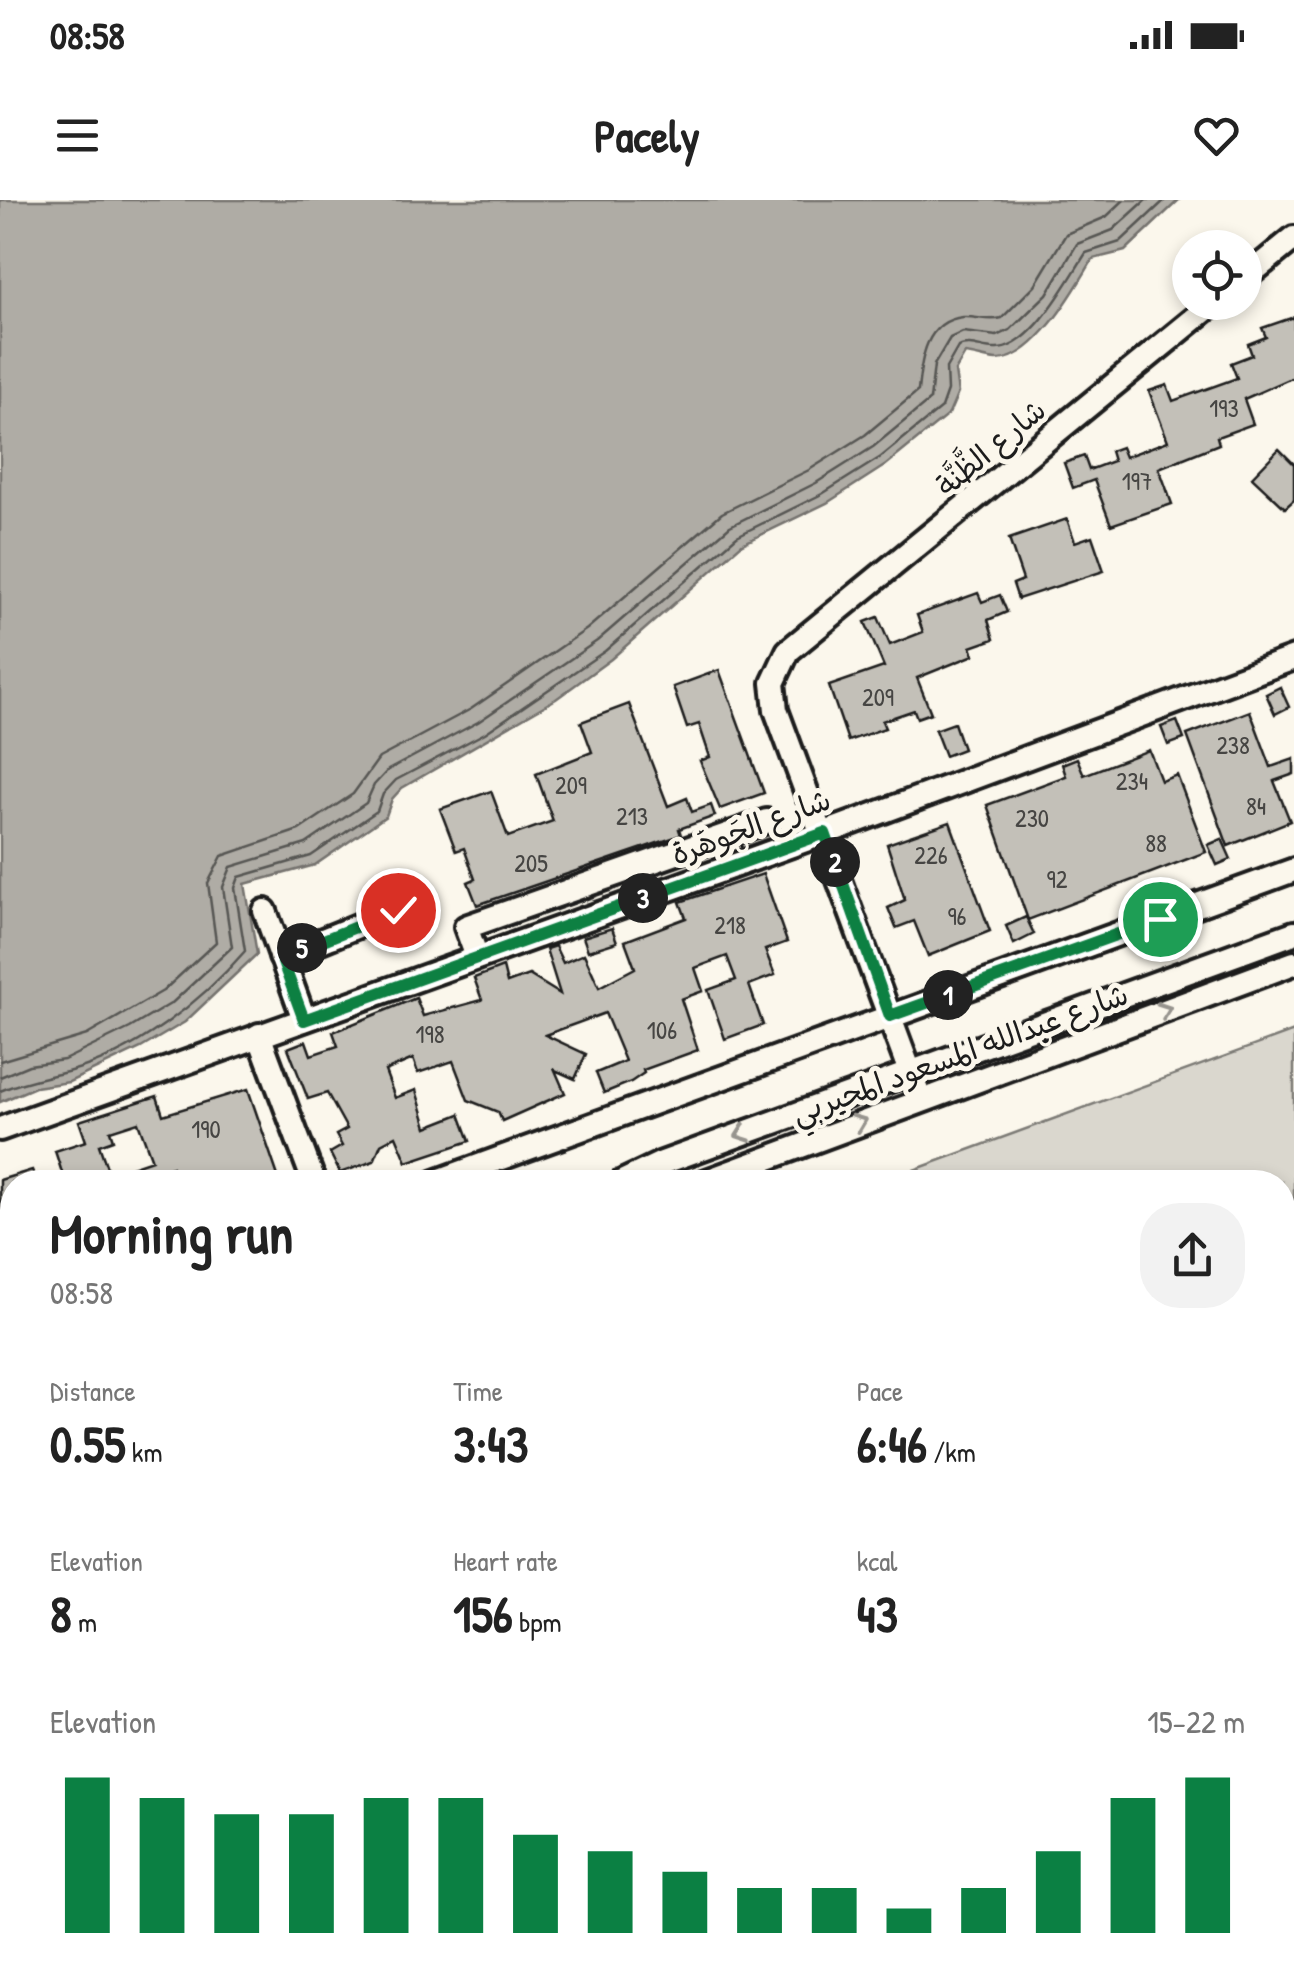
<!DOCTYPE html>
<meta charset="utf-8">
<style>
body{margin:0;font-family:"Patrick Hand","Playpen Sans Arabic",sans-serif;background:#f2f2f2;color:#222;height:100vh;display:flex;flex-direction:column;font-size:38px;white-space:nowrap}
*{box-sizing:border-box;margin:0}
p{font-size:32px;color:#767676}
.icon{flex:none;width:55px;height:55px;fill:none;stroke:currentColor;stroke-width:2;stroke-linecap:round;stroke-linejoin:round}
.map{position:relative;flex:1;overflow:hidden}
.sheet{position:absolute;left:0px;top:970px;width:1295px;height:812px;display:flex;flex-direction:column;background:#fff;border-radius:40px 40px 0 0;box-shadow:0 5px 15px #0003}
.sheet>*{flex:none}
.tools{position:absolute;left:1172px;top:30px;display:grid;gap:20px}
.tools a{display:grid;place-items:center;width:90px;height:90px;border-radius:50%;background:#fff;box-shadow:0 5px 15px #0003;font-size:50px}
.pin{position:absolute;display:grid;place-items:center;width:85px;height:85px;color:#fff;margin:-42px;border:5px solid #fff;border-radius:50%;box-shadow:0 2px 10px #0007}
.km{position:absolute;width:50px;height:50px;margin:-25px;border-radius:50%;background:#222;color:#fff;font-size:28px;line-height:50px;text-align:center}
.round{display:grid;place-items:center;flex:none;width:105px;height:105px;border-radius:40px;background:#f2f2f2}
.overview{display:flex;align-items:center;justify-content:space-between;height:170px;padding:0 50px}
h1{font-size:55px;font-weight:700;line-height:75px}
.figures{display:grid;grid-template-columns:repeat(3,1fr);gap:15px;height:170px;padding:10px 50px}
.figures div{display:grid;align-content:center}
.figures b{font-size:50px;font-weight:700}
.figures small{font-size:28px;font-weight:400}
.figures p{font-size:28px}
.chart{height:280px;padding:20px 50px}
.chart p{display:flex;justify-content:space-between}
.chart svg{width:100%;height:180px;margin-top:10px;stroke:#0b8043;stroke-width:6}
.status{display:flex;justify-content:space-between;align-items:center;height:70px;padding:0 50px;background:#fff;direction:ltr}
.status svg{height:28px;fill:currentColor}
header{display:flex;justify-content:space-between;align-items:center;height:130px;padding:0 50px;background:#fff;font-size:45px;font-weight:700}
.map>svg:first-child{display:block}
.green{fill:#dad7ce;stroke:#7b7a75;stroke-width:2.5}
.water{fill:#afaca5;stroke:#74726e;stroke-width:2.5}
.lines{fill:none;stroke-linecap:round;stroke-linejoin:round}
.shore{stroke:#575653;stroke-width:2.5}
.building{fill:#c3c0b8;stroke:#1c1c1c;stroke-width:2.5}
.minor-casing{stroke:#1c1c1c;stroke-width:30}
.highway-casing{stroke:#1c1c1c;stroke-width:40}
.minor{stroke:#fbf7ec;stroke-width:22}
.highway{stroke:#fbf7ec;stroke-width:32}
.oneway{stroke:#97948e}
.route-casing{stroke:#fff;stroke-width:20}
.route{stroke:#0b8043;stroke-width:12}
.labels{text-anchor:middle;stroke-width:10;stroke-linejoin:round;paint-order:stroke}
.number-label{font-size:25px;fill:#464543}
.street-label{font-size:30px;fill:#1c1c1c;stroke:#fbf7ec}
</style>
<div class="status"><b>08:58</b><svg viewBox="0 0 49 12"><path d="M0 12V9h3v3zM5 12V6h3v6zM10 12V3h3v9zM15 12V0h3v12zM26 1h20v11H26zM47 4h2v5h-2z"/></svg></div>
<header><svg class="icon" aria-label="menu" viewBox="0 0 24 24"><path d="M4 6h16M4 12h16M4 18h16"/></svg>Pacely<svg class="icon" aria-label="heart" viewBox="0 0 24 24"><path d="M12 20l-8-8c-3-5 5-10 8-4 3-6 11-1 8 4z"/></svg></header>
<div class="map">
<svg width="1294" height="1782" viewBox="0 0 1294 1782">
<rect width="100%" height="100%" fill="#fbf7ec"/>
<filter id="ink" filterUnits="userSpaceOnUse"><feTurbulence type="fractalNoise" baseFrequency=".01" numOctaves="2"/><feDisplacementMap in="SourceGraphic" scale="20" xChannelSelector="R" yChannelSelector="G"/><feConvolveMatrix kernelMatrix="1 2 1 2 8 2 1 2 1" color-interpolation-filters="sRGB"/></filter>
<g filter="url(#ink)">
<g class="green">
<polygon points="1294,831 1294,1025 1283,1029 1282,982 881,982"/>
<polygon points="1285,1287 1294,1287 1294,1500 1283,1498"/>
<polygon points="12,1301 12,1495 0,1500 0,1306"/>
<polygon points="12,1759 12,1770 278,1770 246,1782 0,1782 0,1764"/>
</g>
<g class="water">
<path d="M0 0H1179L1125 51 1093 59C1076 88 1035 161 996 160 986 159 975 155 965 154L955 171 958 193 949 214 886 265 827 303 742 344 611 459 556 499 402 588 392 599 386 616 315 665 245 684 257 754 185 822 141 848 69 882 35 887 0 902Z"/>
<polygon points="1294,1693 1294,1782 1051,1782 1084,1770 1282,1770 1283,1697"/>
</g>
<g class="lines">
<g class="shore">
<path d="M0 861 87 835 163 791 216 742 208 683 222 656 299 630 353 594 379 558 471 509 587 429 722 313 809 270 865 235 918 191C921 162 924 121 963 117 976 116 989 122 1002 118L1035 85 1066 34 1106 17 1124 0"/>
<polyline points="0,877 29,865 64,860 130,828 172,803 232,747 223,687 231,667 306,644 366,603 374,585 388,570 478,522 597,441 730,326 816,283 873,247 930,200 934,165 950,138 963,132 997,136 1010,130 1047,94 1077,44 1113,30 1146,0"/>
<path d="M0 891C23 881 43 878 67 872 134 855 201 802 245 751L235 688 239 677 311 656 377 611 383 594 396 580 485 533 605 451 737 336 822 294 881 257 941 208 947 191 946 168 958 147C972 141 982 150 997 149 1033 148 1069 79 1086 53L1120 42 1165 0"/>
</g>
</g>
<g class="building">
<polygon points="1294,117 1294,177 1244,199 1253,224 1217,237 1219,244 1159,268 1172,304 1111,325 1094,280 1073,288 1064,263 1084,256 1089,270 1113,261 1110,251 1121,247 1125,257 1168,241 1149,191 1167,185 1173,201 1237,178 1231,163 1252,155 1248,144 1266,137 1262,128"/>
<polygon points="1279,249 1294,264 1294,300 1285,308 1252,277"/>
<polygon points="1067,319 1075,342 1092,336 1104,371 1018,399 1013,384 1023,380 1009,339"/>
<polygon points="978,393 982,402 1000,395 1007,412 988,420 994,439 971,447 974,455 917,478 931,513 917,518 914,510 882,521 885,528 848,541 829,486 884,467 865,422 878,417 890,445 923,432 917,415"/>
<polygon points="719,470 764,593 720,609 700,561 710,557 699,524 687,528 673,487"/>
<polygon points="1280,487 1289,507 1275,514 1266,494"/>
<polygon points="629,504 668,606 687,598 692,612 711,605 715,616 679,629 681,635 477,705 468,682 475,679 464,648 456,651 440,609 491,591 508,637 553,621 536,574 592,552 581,522"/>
<polygon points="1250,511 1271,567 1294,559 1294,574 1274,581 1290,621 1228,646 1187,535"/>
<polygon points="1177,521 1184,539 1168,545 1161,527"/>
<polygon points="954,523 963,549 945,556 935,530"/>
<polygon points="1149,550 1161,581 1177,575 1206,652 1028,720 987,605 1066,576 1062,564 1077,558 1084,575"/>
<polygon points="950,622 990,731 928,756 914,721 896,728 888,708 905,700 887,644"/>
<polygon points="1222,639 1231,659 1217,665 1208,645"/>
<polygon points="763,674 787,742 765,750 775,775 749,785 763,825 725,839 708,790 736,780 727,756 695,768 703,791 681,799 698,850 643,870 644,873 631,882 604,893 596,873 625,861 605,813 545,835 586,854 575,879 555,870 565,893 502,921 498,912 468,900 453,861 418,873 413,859 385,871 395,898 416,890 427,927 460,914 470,941 407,962 396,936 381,944 374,961 340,973 330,953 342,946 336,935 347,929 327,893 308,899 288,848 306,841 311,855 338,846 333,832 416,798 423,816 482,800 474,778 503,767 507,783 529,775 560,794 546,749 555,746 563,763 584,754 599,787 635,768 625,741 686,718 680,702"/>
<polygon points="1026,717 1034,734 1014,744 1006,726"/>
<polygon points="612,728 617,742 588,751 583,737"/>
<polygon points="248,889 280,982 239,982 237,976 218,982 177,982 172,967 134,979 131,967 152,960 138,922 110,931 113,940 99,945 112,982 65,982 55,951 86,941 79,921 157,896 163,915"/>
<polygon points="32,970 37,982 12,982 11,1120 0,1089 0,980"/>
<polygon points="439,1770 523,1770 527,1782 443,1782"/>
<polygon points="745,1770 979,1770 979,1771 951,1782 750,1782"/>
</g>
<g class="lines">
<defs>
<g id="minor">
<polyline points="1245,78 1294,38"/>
<polyline points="265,711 304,819"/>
<polyline points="281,757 397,710"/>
<polyline points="477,757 466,727 767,621"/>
<polyline points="259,835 314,982"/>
<polyline points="920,899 776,510 773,483 788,451 1215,102"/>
<polyline points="0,929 825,633 1294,458"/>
<polyline points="435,982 1294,670"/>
<polyline points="622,982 662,963 1294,733"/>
<polyline points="704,982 1294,763"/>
<polyline points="0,1146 12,1141"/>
<polyline points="0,1214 12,1210"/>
<polyline points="1282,1508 1294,1510"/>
<polyline points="1282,1550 1294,1545"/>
<polyline points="279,1782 312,1770"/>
<polyline points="333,1782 366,1770"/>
<polyline points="640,1782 672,1770"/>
</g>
<g id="highway">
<polyline points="1282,1182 1294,1178"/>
<polyline points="1282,1252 1294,1247"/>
<polyline points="0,1650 12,1645"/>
<polyline points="0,1742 12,1737"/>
</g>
</defs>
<use href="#minor" class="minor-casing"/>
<use href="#highway" class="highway-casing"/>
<use href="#minor" class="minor"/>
<use href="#highway" class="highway"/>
</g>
<defs><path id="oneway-chevron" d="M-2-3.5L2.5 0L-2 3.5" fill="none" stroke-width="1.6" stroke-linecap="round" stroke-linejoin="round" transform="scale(2.5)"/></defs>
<g class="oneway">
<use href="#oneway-chevron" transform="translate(1165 810) rotate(-20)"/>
<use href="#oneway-chevron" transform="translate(860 922) rotate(-21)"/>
<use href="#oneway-chevron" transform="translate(742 934) rotate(160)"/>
</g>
</g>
<g class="lines" filter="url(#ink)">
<defs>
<polyline id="route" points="398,710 281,757 304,820 825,633 890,816 1160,719"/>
</defs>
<use href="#route" class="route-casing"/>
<use href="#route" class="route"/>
</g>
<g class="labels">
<g class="number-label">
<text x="1224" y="217">193</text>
<text x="1137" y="290">197</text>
<text x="878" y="506">209</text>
<text x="1233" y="554">238</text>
<text x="1132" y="590">234</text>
<text x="571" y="594">209</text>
<text x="1256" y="615">84</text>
<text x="632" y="625">213</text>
<text x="1032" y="627">230</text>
<text x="1156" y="652">88</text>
<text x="931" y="664">226</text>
<text x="531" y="672">205</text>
<text x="1057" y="688">92</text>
<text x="957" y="725">96</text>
<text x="730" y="734">218</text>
<text x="662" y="839">106</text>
<text x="430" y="843">198</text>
<text x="206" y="938">190</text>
</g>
<g class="street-label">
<text transform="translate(991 248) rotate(-40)" y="10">شارع الظَّنَّة</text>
<text transform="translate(751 627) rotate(-20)" y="10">شارع الجَوهَرة</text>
<text transform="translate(960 854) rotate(-20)" y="10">شارع عبدالله المسعود المحيربي</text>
</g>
</g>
</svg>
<div class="tools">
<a><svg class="icon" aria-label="locate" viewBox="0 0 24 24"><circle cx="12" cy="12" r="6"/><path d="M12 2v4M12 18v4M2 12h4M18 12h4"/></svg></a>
</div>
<div class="pin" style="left:1160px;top:719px;background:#1e9e55"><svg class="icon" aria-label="arrive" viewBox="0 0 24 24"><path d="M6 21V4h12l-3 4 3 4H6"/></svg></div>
<div class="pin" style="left:398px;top:710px;background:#d93025"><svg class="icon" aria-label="check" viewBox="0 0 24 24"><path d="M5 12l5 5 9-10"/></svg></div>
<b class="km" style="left:948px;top:795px">1</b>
<b class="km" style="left:835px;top:662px">2</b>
<b class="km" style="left:643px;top:698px">3</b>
<b class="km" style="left:302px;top:748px">5</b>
<section class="sheet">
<div class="overview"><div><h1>Morning run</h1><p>08:58</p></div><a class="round"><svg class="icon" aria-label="share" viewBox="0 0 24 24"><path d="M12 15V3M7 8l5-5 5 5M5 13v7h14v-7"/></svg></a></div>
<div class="figures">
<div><p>Distance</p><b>0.55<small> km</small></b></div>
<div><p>Time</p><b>3:43</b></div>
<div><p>Pace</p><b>6:46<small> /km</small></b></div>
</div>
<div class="figures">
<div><p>Elevation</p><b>8<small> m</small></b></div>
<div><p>Heart rate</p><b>156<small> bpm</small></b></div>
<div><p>kcal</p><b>43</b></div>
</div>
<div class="chart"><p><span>Elevation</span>15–22 m</p>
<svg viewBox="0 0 160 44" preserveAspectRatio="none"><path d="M5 44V6M15 44V11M25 44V15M35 44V15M45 44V11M55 44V11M65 44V20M75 44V24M85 44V29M95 44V33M105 44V33M115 44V38M125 44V33M135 44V24M145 44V11M155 44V6"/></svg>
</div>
</section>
</div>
